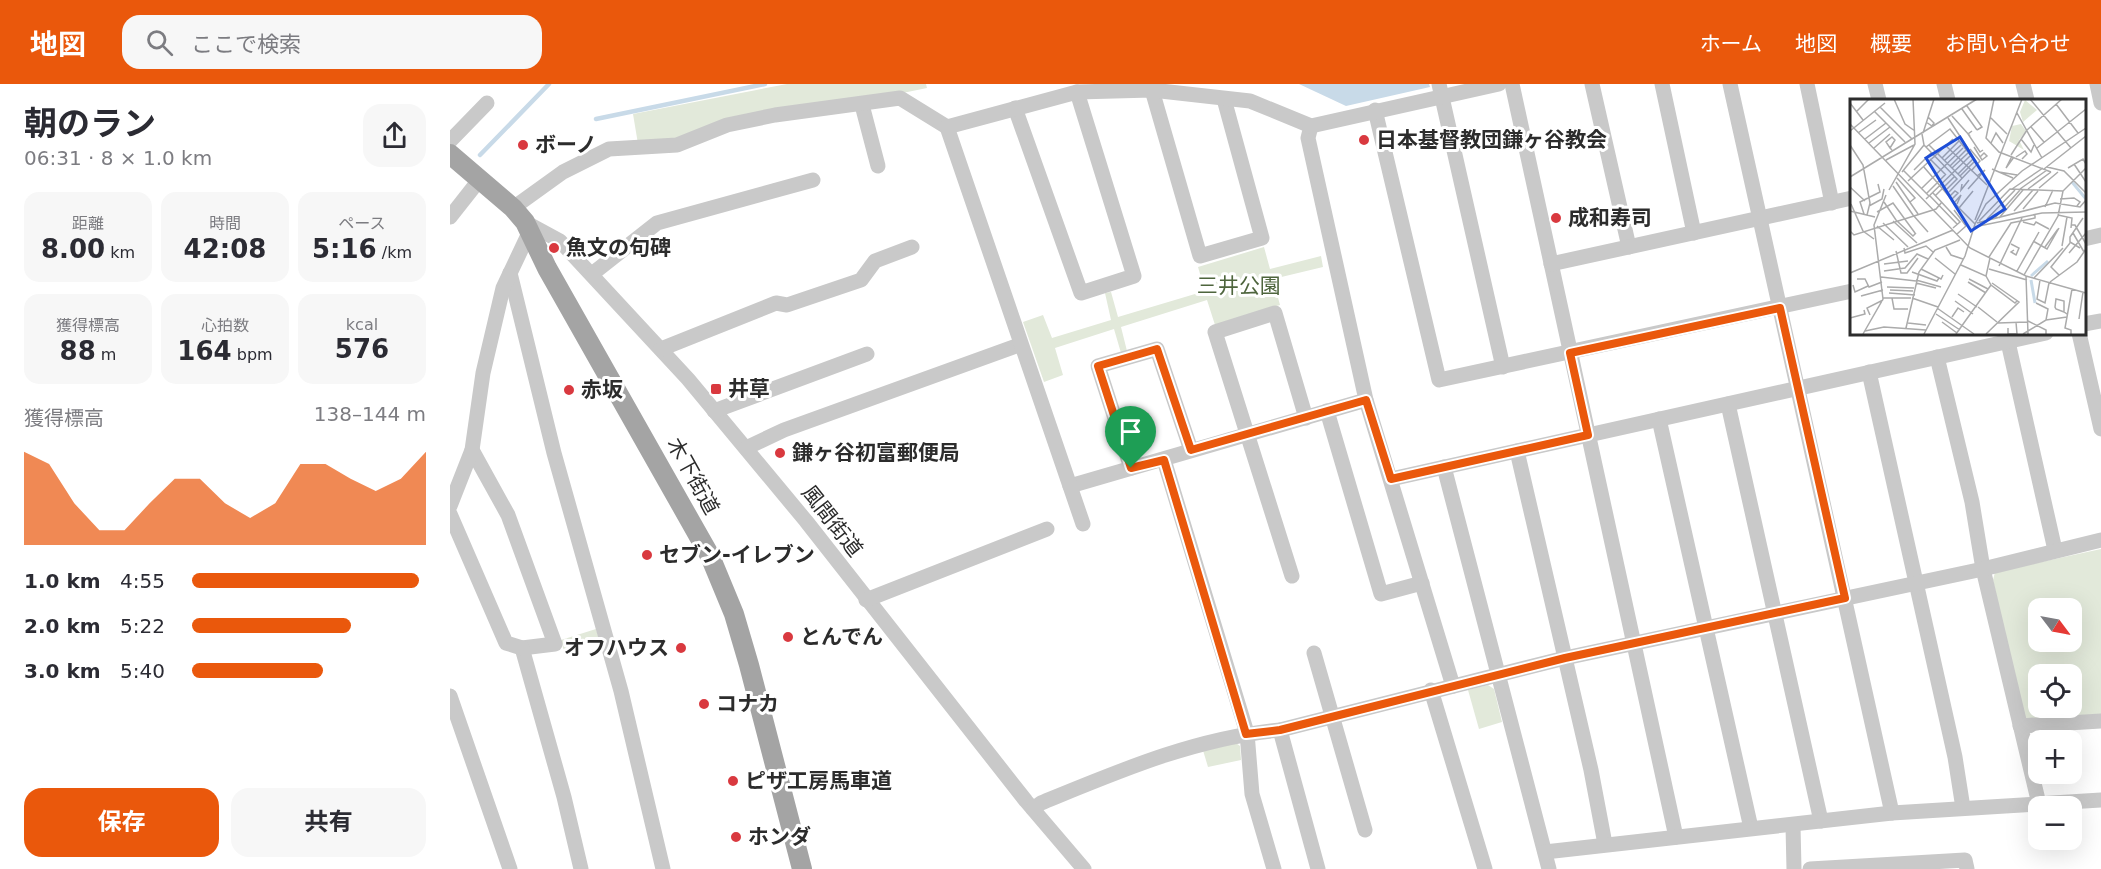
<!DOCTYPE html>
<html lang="ja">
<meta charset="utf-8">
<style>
body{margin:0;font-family:"DejaVu Sans","Noto Sans JP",sans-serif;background:#f7f7f7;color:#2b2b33;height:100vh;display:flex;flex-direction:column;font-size:22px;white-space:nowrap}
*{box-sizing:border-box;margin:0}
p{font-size:20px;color:#7c7c81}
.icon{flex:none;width:33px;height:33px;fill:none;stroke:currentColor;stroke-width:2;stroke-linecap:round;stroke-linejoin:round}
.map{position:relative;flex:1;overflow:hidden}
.drawer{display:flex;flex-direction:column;background:#fff;width:450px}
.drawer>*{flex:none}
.needle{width:39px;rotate:122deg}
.controls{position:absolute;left:1578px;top:514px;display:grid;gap:12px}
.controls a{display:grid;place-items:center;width:54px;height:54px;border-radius:12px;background:#fff;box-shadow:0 6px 24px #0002;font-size:30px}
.pin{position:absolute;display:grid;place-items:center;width:51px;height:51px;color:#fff;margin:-62px -26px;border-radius:50% 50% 50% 0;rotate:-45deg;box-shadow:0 0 6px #0007}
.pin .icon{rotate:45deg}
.round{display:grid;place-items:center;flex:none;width:63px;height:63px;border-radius:18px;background:#f7f7f7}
.head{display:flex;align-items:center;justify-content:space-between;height:102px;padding:0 24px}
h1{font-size:33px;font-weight:700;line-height:45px}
.figures{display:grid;grid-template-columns:repeat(3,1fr);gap:9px;height:102px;padding:6px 24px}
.figures div{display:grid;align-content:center;border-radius:15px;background:#f7f7f7;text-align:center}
.figures b{font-size:26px;font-weight:700}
.figures small{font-size:16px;font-weight:400}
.figures p{font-size:16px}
.chart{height:168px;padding:12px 24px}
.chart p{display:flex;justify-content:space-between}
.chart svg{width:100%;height:108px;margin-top:6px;fill:#ea580c;opacity:.7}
.action{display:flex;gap:12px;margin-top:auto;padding:12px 24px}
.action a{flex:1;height:69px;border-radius:18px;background:#ea580c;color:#fff;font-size:24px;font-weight:700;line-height:69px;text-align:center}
.action a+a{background:#f7f7f7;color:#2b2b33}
ul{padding:0 24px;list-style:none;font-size:20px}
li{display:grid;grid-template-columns:96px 72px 1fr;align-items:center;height:45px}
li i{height:15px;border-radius:8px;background:#ea580c}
header{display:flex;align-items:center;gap:36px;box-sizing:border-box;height:84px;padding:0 30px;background:#ea580c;color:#fff}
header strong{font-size:28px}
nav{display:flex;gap:33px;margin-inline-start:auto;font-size:21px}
.search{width:420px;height:54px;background:#f7f7f7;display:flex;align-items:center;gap:15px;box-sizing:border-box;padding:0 21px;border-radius:18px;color:#7c7c81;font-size:22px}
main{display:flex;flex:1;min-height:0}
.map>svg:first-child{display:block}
.green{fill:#e2e9da;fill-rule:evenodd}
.water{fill:#c8dae8}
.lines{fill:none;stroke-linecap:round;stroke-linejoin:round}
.stream{stroke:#c8dae8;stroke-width:4.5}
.minor{stroke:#c9c9c9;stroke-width:15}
.major{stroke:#a4a4a4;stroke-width:20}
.route-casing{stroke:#fff;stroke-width:12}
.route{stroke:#ea580c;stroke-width:8}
.poi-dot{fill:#d9393f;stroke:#fff;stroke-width:2}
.labels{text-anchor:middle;stroke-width:6;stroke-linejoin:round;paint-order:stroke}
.poi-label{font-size:21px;font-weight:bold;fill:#2c2c2c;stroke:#fff;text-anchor:start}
.park-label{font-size:21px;fill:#4e653d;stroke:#fff}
.street-label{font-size:21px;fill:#2c2c2c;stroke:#fff}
.inset-river{fill:none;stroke:#c8dae8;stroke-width:3}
.inset-road{fill:none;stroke:#ababab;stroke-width:1.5}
.view{fill:#1d4ed8;fill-opacity:0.15;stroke:#1d4ed8;stroke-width:3}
.inset-edge{fill:none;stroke:#2c2c2c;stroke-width:3}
</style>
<header>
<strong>地図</strong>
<div class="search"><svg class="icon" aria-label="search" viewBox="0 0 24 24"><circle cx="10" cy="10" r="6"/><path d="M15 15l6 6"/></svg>ここで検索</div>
<nav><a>ホーム</a><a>地図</a><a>概要</a><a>お問い合わせ</a></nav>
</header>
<main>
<section class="drawer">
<div class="head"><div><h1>朝のラン</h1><p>06:31 · 8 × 1.0 km</p></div><a class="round"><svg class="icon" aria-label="share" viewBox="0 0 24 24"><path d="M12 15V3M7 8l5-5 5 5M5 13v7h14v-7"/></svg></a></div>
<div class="figures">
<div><p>距離</p><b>8.00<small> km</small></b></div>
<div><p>時間</p><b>42:08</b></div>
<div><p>ペース</p><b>5:16<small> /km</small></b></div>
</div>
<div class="figures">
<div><p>獲得標高</p><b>88<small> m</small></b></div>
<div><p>心拍数</p><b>164<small> bpm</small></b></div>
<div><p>kcal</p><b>576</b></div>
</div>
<div class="chart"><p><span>獲得標高</span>138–144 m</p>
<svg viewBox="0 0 160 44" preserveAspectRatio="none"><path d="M0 44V6L10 11L20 27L30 38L40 38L50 27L60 17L70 17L80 27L90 33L100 27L110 11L120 11L130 17L140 22L150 17L160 6V44z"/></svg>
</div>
<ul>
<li><b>1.0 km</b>4:55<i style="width:97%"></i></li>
<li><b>2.0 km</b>5:22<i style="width:68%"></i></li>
<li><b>3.0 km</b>5:40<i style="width:56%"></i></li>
</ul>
<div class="action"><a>保存</a><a>共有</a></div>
</section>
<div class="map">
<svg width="1651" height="785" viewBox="0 0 1651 785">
<rect width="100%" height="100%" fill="#fff"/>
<g class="green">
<polygon points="337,0 476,0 477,4 252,50 188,60 183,30"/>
<polygon points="814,163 820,185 871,172 873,183 823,195 830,221 765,241 757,216 671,243 677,267 671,269 664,245 605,264 613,291 594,298 573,238 593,231 602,254 661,236 655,209 661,208 668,233 755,207 748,183"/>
<path d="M1651 465V630L1579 636 1573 633 1543 496 1545 488ZM1588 525H1622V558H1588ZM1588 591H1622V624H1588Z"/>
<polygon points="146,545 149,555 114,567 111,556"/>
<polygon points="1038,601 1044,605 1052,638 1029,645 1018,606"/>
<polygon points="786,659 790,662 791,676 758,683 752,663"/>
</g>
<polygon class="water" points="849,0 979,0 980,3 896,22"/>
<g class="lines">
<g class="stream">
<polyline points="146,35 315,0"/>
<polyline points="30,71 99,0"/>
</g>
<g class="minor">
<polyline points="989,0 1053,283"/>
<polyline points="1062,0 1226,753"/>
<polyline points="1142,0 1179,163"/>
<polyline points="1212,0 1244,149"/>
<polyline points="1280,0 1442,729"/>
<polyline points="1357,0 1382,119"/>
<polyline points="1425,0 1429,16"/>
<polyline points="1494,0 1498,16"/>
<polyline points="1573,0 1577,16"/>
<polyline points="1647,0 1651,19"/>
<polyline points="702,6 750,172 812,154 774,15"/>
<polyline points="412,21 428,82"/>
<polyline points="565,24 631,209 684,192 627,8"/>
<polyline points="925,26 989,296 1402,207"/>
<polyline points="861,42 858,54 916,316 1003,602"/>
<polyline points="0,57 37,19"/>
<polyline points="63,124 113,88 159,65 227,61 277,41 325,31 450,14 497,43"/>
<polyline points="0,133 30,95"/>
<polyline points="75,138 110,157 238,295 356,437 576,717 634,785"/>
<polyline points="1634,155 1651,151"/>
<polyline points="1101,180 1402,114"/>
<polyline points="60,189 104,369 171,607 213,785"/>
<polyline points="142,190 207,139 363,96"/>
<polyline points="1634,240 1651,237"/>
<polyline points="1629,249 1651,345"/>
<polyline points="1558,258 1605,466"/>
<polyline points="211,265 326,219 337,221 411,196 425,177 462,163"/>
<polyline points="1487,273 1522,418 1533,485 1589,720"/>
<polyline points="1419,288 1505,673 1513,724"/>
<polyline points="1278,320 1371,737"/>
<polyline points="264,327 417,270"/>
<polyline points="877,327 931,510 972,499"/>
<polyline points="1209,335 1301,744"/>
<polyline points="296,364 334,346 569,261"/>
<polyline points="22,366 58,431 105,560 72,564 114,713 131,785"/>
<polyline points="1067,367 1141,686 1155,760"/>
<polyline points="714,376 797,649 802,710 824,785"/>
<polyline points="994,383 1099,785"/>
<polyline points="681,384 648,282 707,265 741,366"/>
<polyline points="941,395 1596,249"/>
<polyline points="620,402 916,316"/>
<polyline points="0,422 22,366 33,289 53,204 80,147"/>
<polyline points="0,430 56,559 72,564"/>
<polyline points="633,440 497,43 627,8 702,6 800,17 861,42 1049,0"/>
<polyline points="842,492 765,248 825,229 856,334"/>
<polyline points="416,516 597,445"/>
<polyline points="864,569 915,746"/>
<polyline points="981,606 1035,785"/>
<polyline points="0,612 60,785"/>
<polyline points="1570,642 1651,637"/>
<polyline points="830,646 868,785"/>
<path d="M583 725 591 719C669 687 745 654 830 646L1115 574 1533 485 1651 456"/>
<polyline points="1343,742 1344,785"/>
<polyline points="1095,768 1442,729 1651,716"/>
<polyline points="1360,785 1515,776 1517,785"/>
</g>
<polyline class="major" points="0,70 63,124 75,138 97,184 260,472 284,530 299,581 352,785"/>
</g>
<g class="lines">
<defs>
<polygon id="route" points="1330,224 1395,514 1115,574 830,646 796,650 714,376 681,384 648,282 707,265 741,366 916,316 941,395 1138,351 1120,269"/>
</defs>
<use href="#route" class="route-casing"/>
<use href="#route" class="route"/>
</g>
<g class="poi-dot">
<circle cx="914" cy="56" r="6"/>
<circle cx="73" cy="61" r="6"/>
<circle cx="1106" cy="134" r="6"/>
<circle cx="104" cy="164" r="6"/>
<rect x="260" y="299" width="12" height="12" rx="3"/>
<circle cx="119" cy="306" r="6"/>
<circle cx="330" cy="369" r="6"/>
<circle cx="197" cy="471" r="6"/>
<circle cx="338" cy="553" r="6"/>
<circle cx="231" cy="564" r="6"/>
<circle cx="254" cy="620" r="6"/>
<circle cx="283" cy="697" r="6"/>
<circle cx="286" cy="753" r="6"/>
</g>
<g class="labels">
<g class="poi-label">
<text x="926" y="63">日本基督教団鎌ヶ谷教会</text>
<text x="85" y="68">ボーノ</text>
<text x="1118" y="141">成和寿司</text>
<text x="116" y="171">魚文の句碑</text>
<text x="278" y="312">井草</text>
<text x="131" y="313">赤坂</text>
<text x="342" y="376">鎌ヶ谷初富郵便局</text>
<text x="209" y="478">セブン-イレブン</text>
<text x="350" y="560">とんでん</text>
<text x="219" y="571" text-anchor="end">オフハウス</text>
<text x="266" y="627">コナカ</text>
<text x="295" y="704">ピザ工房馬車道</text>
<text x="298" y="760">ホンダ</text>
</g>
<g class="park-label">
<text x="789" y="209">三井公園</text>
</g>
<g class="street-label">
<text transform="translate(243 392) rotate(61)" y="7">木下街道</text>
<text transform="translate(382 437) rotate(52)" y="7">風間街道</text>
</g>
</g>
<g transform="translate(1400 15)">
<rect width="236" height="236" fill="#fff"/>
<path d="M175 1 187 11 173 23 170 13ZM171 25 176 32 169 41 174 51 159 42 162 27Z" fill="#e2e9da"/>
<path class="inset-river" d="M222 83 236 100M181 177 198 162M181 181 185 204"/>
<path class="inset-road" d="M44 0 55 25 65 32M144 0 136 39 149 53 201 73M180 0 221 49M0 4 13 21M206 5 228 34M117 7 132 28 127 31M30 8 62 40M112 10 127 31M24 12 55 43M6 13 19 0M167 14 192 59M102 17 120 37M140 18 157 35M98 19 119 51M76 23 82 27 84 24 78 18M0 25 120 149 176 177 236 194M181 28 194 43M177 31 212 0M0 32 35 4M122 32 118 35 130 53 133 51M8 34 26 21M73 34 84 0M15 40 36 24M171 40 181 53 184 46M19 44 40 28M141 44 146 34 153 44M0 46 13 66 20 104 17 116M74 46 107 80 97 90M79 46 112 79M95 46 137 86M76 48 100 30 125 62M124 48 132 61 137 57 134 54 130 58M24 49 40 35M40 49 45 41 42 38 36 43 40 49 42 51M187 49 236 10M120 50 130 62 121 72M161 56 177 31M162 57 156 69 164 58M166 58 175 52 177 55 172 60M92 59 109 42M80 60 96 76M36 61 64 46M95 61 111 46M224 65 236 83M73 67 109 109 123 92M100 67 116 51M197 68 214 72 236 94M102 69 118 54M218 69 233 60 236 65M142 70 163 79M194 70 236 37M53 71 79 97M64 71 81 54M52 73 74 46 72 35M149 73 167 76M108 75 123 60M110 77 126 61M0 78 127 0M47 79 65 99 60 103M58 82 103 40M46 83 68 115M112 85 111 91 119 81M43 87 63 116M0 88 15 102M189 89 208 73M71 90 113 49M118 90 135 71 127 77M162 90 193 69M170 90 197 71M178 90 201 73M39 91 65 45 63 0M99 93 120 71M83 94 110 123 103 129M76 95 96 75M80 97 107 125M85 97 104 78M100 97 105 92 108 94 102 100M76 100 120 57M210 100 224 99 230 103 227 107M34 103 46 121 63 137 66 134M104 104 111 96 107 105M1 105 13 132 24 140M19 107 32 100 34 90M195 108 203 91M109 109 125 125M173 110 188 92M104 111 116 127 107 135M0 112 25 118M164 112 183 91M27 113 43 104 65 134M14 115 10 103 30 93 28 85M63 116 78 133M208 116 222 119 221 129M149 119 173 91M137 120 165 91M144 120 170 91M125 121 172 0M43 122 67 144M129 122 160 90 213 92M173 123 184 126 186 123 199 130M33 124 58 148M127 124 205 104 230 108 236 101M221 126H225L236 145M27 127 44 141M124 128 192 114 236 113M0 132 4 136 86 110 92 103M223 134 234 153M183 142 197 150 209 129M161 145 169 149 166 156 161 153 164 151M212 147 217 118M96 148 101 156 113 160M195 148 208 130M54 149 55 154 76 147 83 153M230 149 220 143V138L233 119M46 152 51 174H57L68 159M219 154 236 134M139 158 161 124 185 119V115M85 159 105 175M34 165 58 162M111 166 136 177 141 186 165 204 167 202M149 167 172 119M71 170 91 180 93 176M139 170 177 181M34 172 55 169 67 155 78 160M167 172 189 133M62 173 87 182 89 179M0 174 103 131M174 176 208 117 213 92 236 69M209 176 201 168 220 144M136 177 140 159M176 177 178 235M31 178 66 182M184 179 213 149M7 180H15L19 188 32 183M119 180 138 190M66 181 91 188M190 181 187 200 195 204 199 184M118 183 136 194M200 183 227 163 236 150M66 184 86 189M3 186 5 193 18 187M37 188 64 189M40 191 63 192M39 194 65 196M108 195 127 208M11 197 33 191M33 199H61M42 199 44 210H58M62 199 88 208M105 202 123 215M186 204 198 210 196 221M128 208 147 223M87 209 124 235M214 213V202L206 200 205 208 206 210 214 213 217 215M86 215 110 231M20 216 17 209 33 201M102 218 108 209 114 213M0 219 15 215 14 211M229 220 233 193M178 222 196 231V235M92 223 107 234M58 224 76 226M148 224 177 223M56 229 69 173 85 151 110 141M158 229V235H167L166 223M15 232 34 228 76 231M13 235 33 200 24 126 36 96M74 235 115 157 125 125 136 105 172 72 236 29M106 235 141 186M136 235 169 203 142 184M173 235 196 221 217 218M221 235V231L215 229 222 190"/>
<path class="view" d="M110 38 155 110 121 132 76 59Z"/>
<rect width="236" height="236" class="inset-edge"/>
</g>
</svg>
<div class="controls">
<a><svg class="needle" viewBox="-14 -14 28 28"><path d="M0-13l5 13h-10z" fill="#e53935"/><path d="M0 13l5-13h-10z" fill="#7c7c81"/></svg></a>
<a><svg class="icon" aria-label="locate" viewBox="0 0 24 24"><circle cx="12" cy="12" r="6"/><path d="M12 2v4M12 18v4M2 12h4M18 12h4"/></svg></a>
<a>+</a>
<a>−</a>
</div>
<div class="pin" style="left:681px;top:384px;background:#1e9e55"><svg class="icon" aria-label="arrive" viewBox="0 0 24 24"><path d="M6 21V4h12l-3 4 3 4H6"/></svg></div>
</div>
</main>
